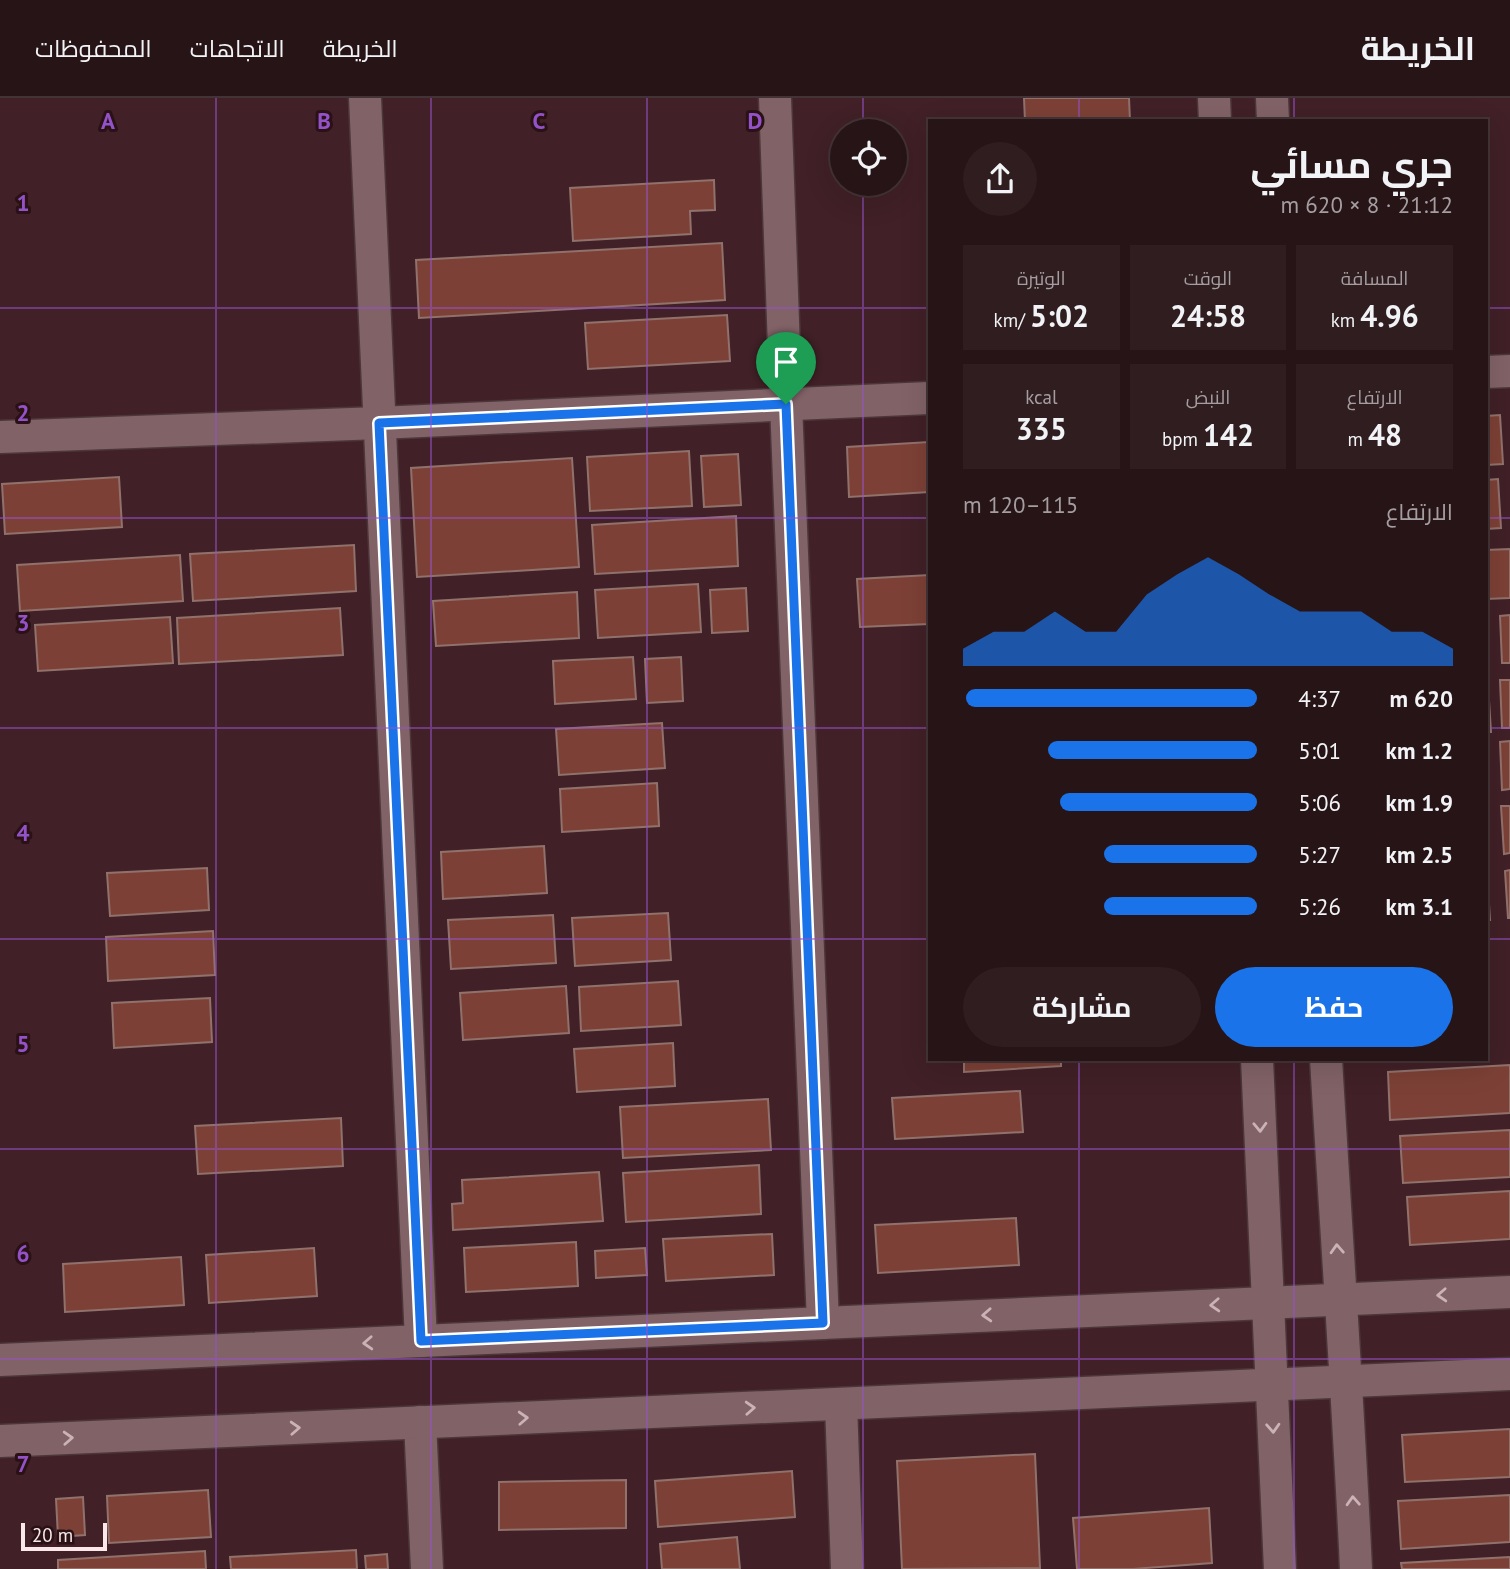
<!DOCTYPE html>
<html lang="ar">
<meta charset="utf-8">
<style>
body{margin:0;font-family:"PT Sans",Cairo,sans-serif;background:#2f1d20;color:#f1f3f6;direction:rtl;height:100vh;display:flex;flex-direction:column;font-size:26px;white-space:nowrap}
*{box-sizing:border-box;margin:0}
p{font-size:23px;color:#a49ea1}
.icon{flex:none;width:38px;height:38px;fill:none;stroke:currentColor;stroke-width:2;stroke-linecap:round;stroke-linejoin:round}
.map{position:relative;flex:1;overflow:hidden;direction:ltr}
.sheet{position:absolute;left:928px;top:21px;width:560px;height:942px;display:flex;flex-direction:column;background:#271417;border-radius:0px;box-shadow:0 7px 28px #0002,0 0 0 2px #433336;direction:rtl}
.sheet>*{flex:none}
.fabs{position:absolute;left:830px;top:21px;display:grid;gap:14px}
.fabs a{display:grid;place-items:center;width:77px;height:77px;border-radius:50%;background:#271417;box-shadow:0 7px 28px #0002,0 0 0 2px #433336;font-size:35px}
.scale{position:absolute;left:21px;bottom:18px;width:86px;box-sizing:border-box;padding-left:7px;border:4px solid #fae8ea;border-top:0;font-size:19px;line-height:24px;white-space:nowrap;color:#fae8ea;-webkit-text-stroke:5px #291116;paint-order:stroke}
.pin{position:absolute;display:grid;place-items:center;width:60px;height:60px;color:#fff;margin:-72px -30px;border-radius:50% 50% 50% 0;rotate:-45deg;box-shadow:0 0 7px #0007}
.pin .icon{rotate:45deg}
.round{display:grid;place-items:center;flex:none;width:74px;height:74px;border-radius:37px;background:#2f1d20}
.headline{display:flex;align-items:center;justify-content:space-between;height:119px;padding:0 35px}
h1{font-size:38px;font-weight:700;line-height:52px}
.stats{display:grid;grid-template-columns:repeat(3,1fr);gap:10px;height:119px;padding:7px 35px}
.stats div{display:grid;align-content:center;border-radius:0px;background:#2f1d20;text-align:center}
.stats b{font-size:30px;font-weight:700}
.stats small{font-size:19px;font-weight:400}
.stats p{font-size:19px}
.chart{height:196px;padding:14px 35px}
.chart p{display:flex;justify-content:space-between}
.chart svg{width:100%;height:126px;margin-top:7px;fill:#1a73e8;opacity:.7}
.primary-button{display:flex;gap:14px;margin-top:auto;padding:14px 35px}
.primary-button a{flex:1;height:80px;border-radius:42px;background:#1a73e8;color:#fff;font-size:28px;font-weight:700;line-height:80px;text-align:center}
.primary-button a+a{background:#2f1d20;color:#f1f3f6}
ul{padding:0 35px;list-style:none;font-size:23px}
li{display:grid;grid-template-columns:112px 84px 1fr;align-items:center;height:52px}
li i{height:18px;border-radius:9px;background:#1a73e8}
header{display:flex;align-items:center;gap:42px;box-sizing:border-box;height:98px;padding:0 35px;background:#271417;border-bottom:2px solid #433336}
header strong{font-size:33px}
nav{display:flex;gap:38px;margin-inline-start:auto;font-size:24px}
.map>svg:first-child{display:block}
.built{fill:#412027;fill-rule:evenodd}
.building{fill:#7c4036;stroke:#91716b;stroke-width:2}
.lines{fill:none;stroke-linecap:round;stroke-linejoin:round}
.minor-casing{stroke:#4b373a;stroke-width:35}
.minor{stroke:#816267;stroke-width:32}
.oneway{stroke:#cab2b6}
.route-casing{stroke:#fff;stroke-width:14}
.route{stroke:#1a73e8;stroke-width:9}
.grid{fill:none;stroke:#9452c8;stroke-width:2;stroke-opacity:0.55}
.grid-label{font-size:23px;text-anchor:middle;font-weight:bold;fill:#9452c8;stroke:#291116;stroke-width:6;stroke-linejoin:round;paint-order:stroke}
</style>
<header>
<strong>الخريطة</strong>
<nav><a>الخريطة</a><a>الاتجاهات</a><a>المحفوظات</a></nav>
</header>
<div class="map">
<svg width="1510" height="1471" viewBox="0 0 1510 1471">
<rect width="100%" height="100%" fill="#341a1f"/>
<path class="built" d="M0 0H1510V1471H0ZM929 23H1486V961H929ZM842 33H894V86H842Z"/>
<g class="building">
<polygon points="1024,0 1129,0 1130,23 1025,23"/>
<polygon points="714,82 715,112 690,113 691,136 573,143 570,90"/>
<polygon points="722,145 725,202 419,220 416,162"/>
<polygon points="727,217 730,263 588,271 585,225"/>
<polygon points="1500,317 1503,366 1486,367 1486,318"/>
<polygon points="929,344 929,394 849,399 847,349"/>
<polygon points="689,353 692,408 590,413 587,359"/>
<polygon points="738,356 741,407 704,409 701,358"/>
<polygon points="572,360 579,469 417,479 411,370"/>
<polygon points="119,379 122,429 5,436 2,386"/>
<polygon points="1498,381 1501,430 1486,431 1486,382"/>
<polygon points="736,418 738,468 595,476 592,427"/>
<polygon points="354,447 356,493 193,503 190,456"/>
<polygon points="1510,451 1510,500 1486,501 1486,452"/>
<polygon points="180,457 183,503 20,513 17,467"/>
<polygon points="929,477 929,526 860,529 857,481"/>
<polygon points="698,486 701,534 598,540 595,492"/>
<polygon points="746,490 748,533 712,535 710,492"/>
<polygon points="577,494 579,540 436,548 433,503"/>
<polygon points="340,510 343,557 179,566 177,520"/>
<polygon points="1510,517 1510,565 1502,565 1500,518"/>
<polygon points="170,519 173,565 38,573 35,527"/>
<polygon points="633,559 636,601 555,606 553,563"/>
<polygon points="681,559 683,603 647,605 645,561"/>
<polygon points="1500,582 1510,582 1510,630 1502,630"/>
<polygon points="1488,586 1491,634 1486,634 1486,587"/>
<polygon points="662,625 665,670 559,677 556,631"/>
<polygon points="1510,643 1510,691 1502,692 1500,644"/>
<polygon points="657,685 659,728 562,734 560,691"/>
<polygon points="1501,708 1510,708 1510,755 1504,756"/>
<polygon points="544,748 547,795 443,801 441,754"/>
<polygon points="207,770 209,812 110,818 107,775"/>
<polygon points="1510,772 1510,820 1508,820 1505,773"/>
<polygon points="1486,774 1487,774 1490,822 1486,822"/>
<polygon points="668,815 671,862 575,868 572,820"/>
<polygon points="553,817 556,865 451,871 448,822"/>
<polygon points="213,833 215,877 108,883 106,839"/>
<polygon points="678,883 681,927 581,933 579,889"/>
<polygon points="566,888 569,935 463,942 460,895"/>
<polygon points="210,900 212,944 114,950 112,905"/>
<polygon points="673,945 675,988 577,994 574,951"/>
<polygon points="964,961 1061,961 1061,968 964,974"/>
<polygon points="1510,967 1510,1015 1390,1022 1388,974"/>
<polygon points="1020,993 1023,1034 895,1041 892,1000"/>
<polygon points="768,1001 771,1052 623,1060 620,1009"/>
<polygon points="341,1020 343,1068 198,1076 195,1028"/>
<polygon points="1510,1032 1510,1079 1403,1085 1400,1038"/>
<polygon points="759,1067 761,1116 626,1124 623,1075"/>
<polygon points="599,1074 603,1123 453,1132 452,1106 463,1105 462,1082"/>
<polygon points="1510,1093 1510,1141 1410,1147 1407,1099"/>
<polygon points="1016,1120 1019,1167 878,1175 875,1127"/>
<polygon points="772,1136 774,1177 666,1183 663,1141"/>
<polygon points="576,1144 578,1188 466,1194 464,1150"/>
<polygon points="314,1150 317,1198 209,1205 206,1157"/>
<polygon points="645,1150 647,1177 596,1180 595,1153"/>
<polygon points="181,1159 184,1207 65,1214 63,1166"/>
<polygon points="1510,1331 1510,1379 1405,1384 1402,1337"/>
<polygon points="1035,1356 1040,1470 902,1471 897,1363"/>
<polygon points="792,1373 795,1419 658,1429 655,1383"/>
<polygon points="626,1382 626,1430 499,1432 499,1384"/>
<polygon points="208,1392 211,1439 109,1445 107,1398"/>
<polygon points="1510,1397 1510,1444 1401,1451 1398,1403"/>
<polygon points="83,1399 85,1437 58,1439 56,1401"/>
<polygon points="1209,1410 1212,1465 1133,1471 1077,1471 1073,1420"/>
<polygon points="737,1439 740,1471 662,1471 660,1446"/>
<polygon points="356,1452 357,1471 231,1471 230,1459"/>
<polygon points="205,1453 206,1471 58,1471 58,1462"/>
<polygon points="387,1456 388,1471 366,1471 365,1458"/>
<polygon points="1510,1459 1510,1471 1402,1471 1401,1465"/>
</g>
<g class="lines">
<defs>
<g id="minor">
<polyline points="365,0 421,1243"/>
<polyline points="775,0 786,306 823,1225"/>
<polyline points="1214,0 1215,23"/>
<polyline points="1272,0 1273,23"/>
<polyline points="1486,274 1510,273"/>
<polyline points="0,339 379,325 929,300"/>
<polyline points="1257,961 1280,1471"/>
<path d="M1326 961C1336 1131 1348 1301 1356 1471"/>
<polyline points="0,1262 1510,1194"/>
<polyline points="841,1306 847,1471"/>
<polyline points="420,1324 427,1471"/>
<polyline points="0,1343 1510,1276"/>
</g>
</defs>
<use href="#minor" class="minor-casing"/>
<use href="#minor" class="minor"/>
</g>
<defs><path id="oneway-chevron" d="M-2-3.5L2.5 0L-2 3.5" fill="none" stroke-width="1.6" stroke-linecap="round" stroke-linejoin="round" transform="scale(1.75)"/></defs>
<g class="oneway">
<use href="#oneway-chevron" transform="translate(1260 1029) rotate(88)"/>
<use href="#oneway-chevron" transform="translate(1337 1151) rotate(-93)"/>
<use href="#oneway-chevron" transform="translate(1442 1197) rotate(177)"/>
<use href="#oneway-chevron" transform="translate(1215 1207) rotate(177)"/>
<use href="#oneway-chevron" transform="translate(987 1217) rotate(177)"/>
<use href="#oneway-chevron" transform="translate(368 1245) rotate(177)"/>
<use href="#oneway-chevron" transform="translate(750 1310) rotate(-3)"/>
<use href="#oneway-chevron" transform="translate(523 1320) rotate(-3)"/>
<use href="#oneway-chevron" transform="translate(295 1330) rotate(-3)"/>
<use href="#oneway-chevron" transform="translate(1273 1330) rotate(87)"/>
<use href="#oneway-chevron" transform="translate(68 1340) rotate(-3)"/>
<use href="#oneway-chevron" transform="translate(1353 1403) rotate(-93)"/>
</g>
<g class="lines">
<defs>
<polygon id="route" points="786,306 823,1225 421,1243 379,325"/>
</defs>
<use href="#route" class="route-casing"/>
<use href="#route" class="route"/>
</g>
<path class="grid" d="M216 0V1471M431 0V1471M647 0V1471M863 0V33M1079 0V23M1294 0V23M863 86V1471M0 210H929M1486 210H1510M0 420H929M1486 420H1510M0 630H929M1486 630H1510M0 841H929M1486 841H1510M1079 961V1471M1294 961V1471M0 1051H1510M0 1261H1510"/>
<g class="grid-label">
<text x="108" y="31">A</text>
<text x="324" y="31">B</text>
<text x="539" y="31">C</text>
<text x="755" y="31">D</text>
<text x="23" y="113">1</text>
<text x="23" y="323">2</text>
<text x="23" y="533">3</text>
<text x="23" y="743">4</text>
<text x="23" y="954">5</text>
<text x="23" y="1164">6</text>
<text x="23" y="1374">7</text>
</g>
</svg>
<div class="fabs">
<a><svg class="icon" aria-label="locate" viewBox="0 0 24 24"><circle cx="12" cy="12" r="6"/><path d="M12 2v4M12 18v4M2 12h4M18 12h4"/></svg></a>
</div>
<div class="scale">20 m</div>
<div class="pin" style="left:786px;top:306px;background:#1e9e55"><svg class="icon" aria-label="arrive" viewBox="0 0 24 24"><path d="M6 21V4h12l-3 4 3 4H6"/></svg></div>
<section class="sheet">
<div class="headline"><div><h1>جري مسائي</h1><p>21:12 · 8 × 620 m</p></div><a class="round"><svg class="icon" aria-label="share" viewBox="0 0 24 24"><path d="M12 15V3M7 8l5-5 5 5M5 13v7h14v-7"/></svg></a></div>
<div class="stats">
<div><p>المسافة</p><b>4.96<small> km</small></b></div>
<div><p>الوقت</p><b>24:58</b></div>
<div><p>الوتيرة</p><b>5:02<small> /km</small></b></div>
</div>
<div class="stats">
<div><p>الارتفاع</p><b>48<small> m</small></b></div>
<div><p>النبض</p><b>142<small> bpm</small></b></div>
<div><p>kcal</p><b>335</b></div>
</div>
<div class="chart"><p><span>الارتفاع</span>115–120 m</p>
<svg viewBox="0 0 160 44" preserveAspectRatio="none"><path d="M0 44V38L10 32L20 32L30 25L40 32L50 32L60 19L70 12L80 6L90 12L100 19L110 25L120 25L130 25L140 32L150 32L160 38V44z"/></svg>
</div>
<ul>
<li><b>620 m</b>4:37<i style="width:99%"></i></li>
<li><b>1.2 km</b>5:01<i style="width:71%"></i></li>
<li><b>1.9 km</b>5:06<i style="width:67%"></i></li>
<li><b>2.5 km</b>5:27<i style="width:52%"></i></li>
<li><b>3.1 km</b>5:26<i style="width:52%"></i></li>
</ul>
<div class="primary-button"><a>حفظ</a><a>مشاركة</a></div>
</section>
</div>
